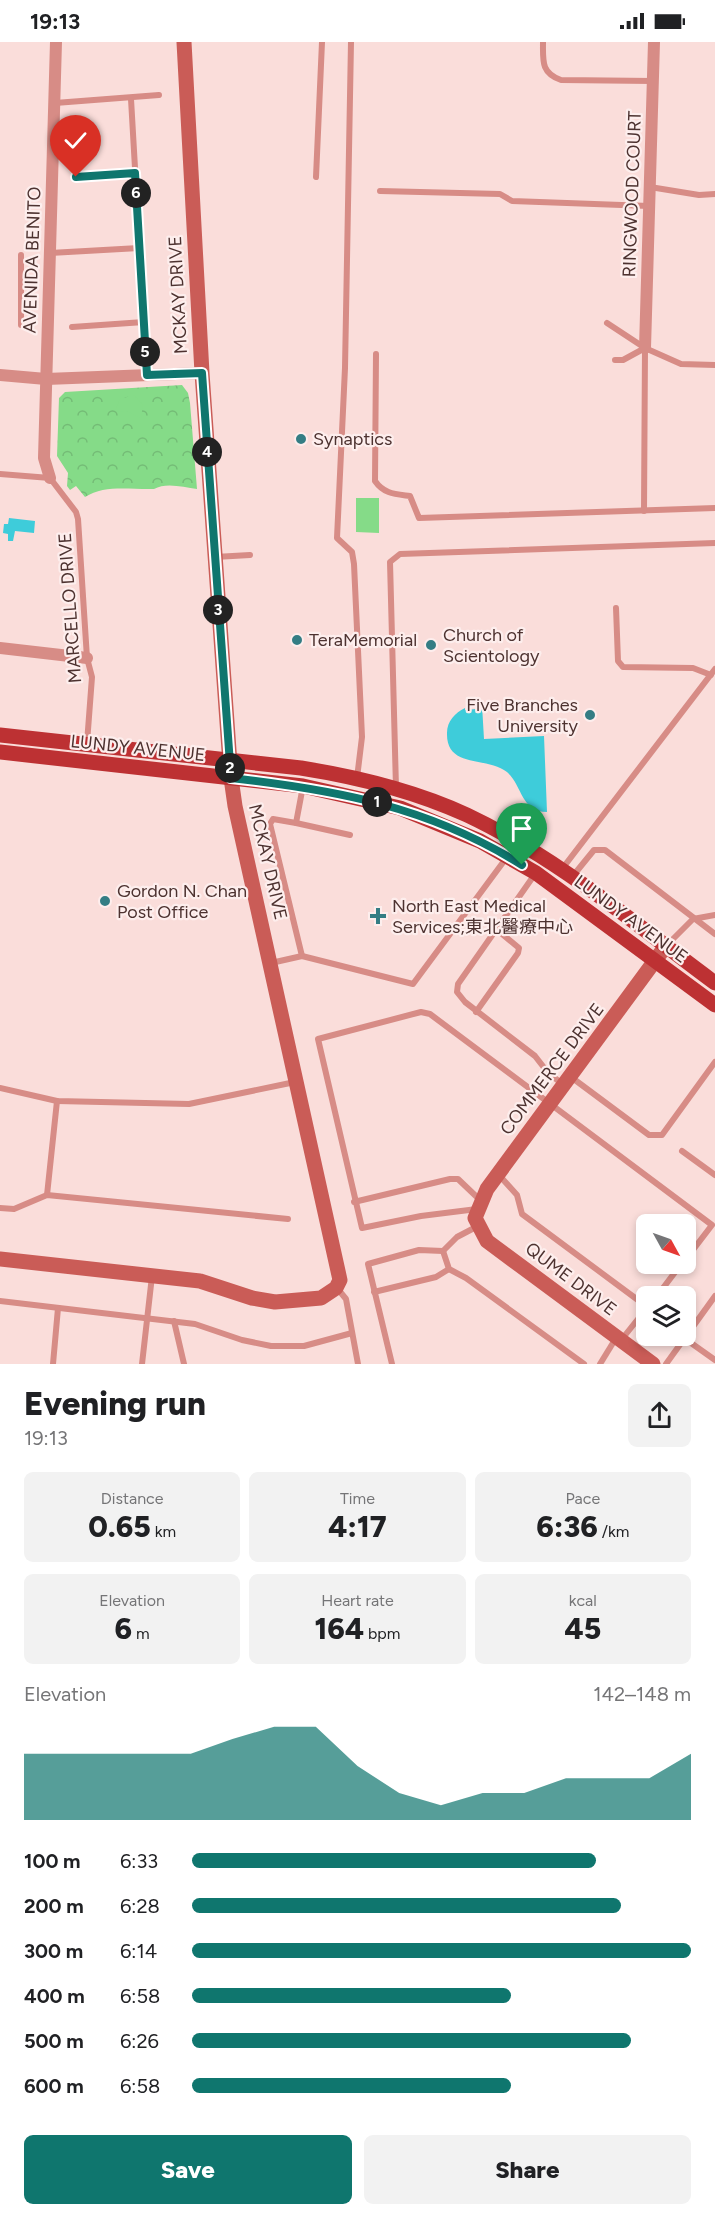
<!DOCTYPE html>
<meta charset="utf-8">
<style>
body{margin:0;font-family:Figtree,"Noto Sans SC",sans-serif;background:#f2f2f2;color:#202124;height:100vh;display:flex;flex-direction:column;font-size:22px;white-space:nowrap}
*{box-sizing:border-box;margin:0}
p{font-size:20px;color:#757577}
.icon{flex:none;width:33px;height:33px;fill:none;stroke:currentColor;stroke-width:2;stroke-linecap:round;stroke-linejoin:round}
.map{position:relative;height:1322px;overflow:hidden}
.drawer{display:flex;flex-direction:column;background:#fff;flex:1}
.drawer>*{flex:none}
.needle{width:39px;rotate:130deg}
.controls{position:absolute;left:636px;top:1172px;display:grid;gap:12px}
.controls a{display:grid;place-items:center;width:60px;height:60px;border-radius:9px;background:#fff;box-shadow:0 3px 9px #0003;font-size:30px}
.pin{position:absolute;display:grid;place-items:center;width:51px;height:51px;color:#fff;margin:-62px -26px;border-radius:50% 50% 50% 0;rotate:-45deg;box-shadow:0 0 6px #0007}
.pin .icon{rotate:45deg}
.km{position:absolute;width:30px;height:30px;margin:-15px;border-radius:50%;background:#222;color:#fff;font-size:16px;line-height:30px;text-align:center}
.round{display:grid;place-items:center;flex:none;width:63px;height:63px;border-radius:9px;background:#f2f2f2}
.overview{display:flex;align-items:center;justify-content:space-between;height:102px;padding:0 24px}
h1{font-size:33px;font-weight:800;line-height:45px}
.stats{display:grid;grid-template-columns:repeat(3,1fr);gap:9px;height:102px;padding:6px 24px}
.stats div{display:grid;align-content:center;border-radius:9px;background:#f2f2f2;text-align:center}
.stats b{font-size:30px;font-weight:800}
.stats small{font-size:16px;font-weight:400}
.stats p{font-size:16px}
.chart{height:168px;padding:12px 24px}
.chart p{display:flex;justify-content:space-between}
.chart svg{width:100%;height:108px;margin-top:6px;fill:#0f766e;opacity:.7}
.button{display:flex;gap:12px;margin-top:auto;padding:12px 24px}
.button a{flex:1;height:69px;border-radius:9px;background:#0f766e;color:#fff;font-size:24px;font-weight:800;line-height:69px;text-align:center}
.button a+a{background:#f2f2f2;color:#202124}
ul{padding:0 24px;list-style:none;font-size:20px}
li{display:grid;grid-template-columns:96px 72px 1fr;align-items:center;height:45px}
li i{height:15px;border-radius:8px;background:#0f766e}
.status{display:flex;justify-content:space-between;align-items:center;height:42px;padding:0 30px;background:#fff;direction:ltr}
.status svg{height:16px;fill:currentColor}
.map>svg:first-child{display:block}
.forest{fill:url(#forest-crowns)}
.pitch{fill:#85db88}
.water{fill:#3eccda}
.lines{fill:none;stroke-linecap:round;stroke-linejoin:round}
.lane{stroke:#d78c86;stroke-width:6}
.street{stroke:#d78c86;stroke-width:12}
.secondary{stroke:#ca5c57;stroke-width:15}
.primary{stroke:#bd3133;stroke-width:15}
.route-casing{stroke:#fff;stroke-width:12}
.route{stroke:#0f766e;stroke-width:8}
.poi-dot{fill:#347d84;stroke:#fdeeed;stroke-width:2}
.labels{text-anchor:middle;stroke-width:4.5;stroke-linejoin:round;paint-order:stroke}
.street-label{font-size:18px;fill:#4d3230;stroke:#fdeeed}
.poi-label{font-size:18px;fill:#4d3230;stroke:#fdeeed;text-anchor:start}
</style>
<div class="status"><b>19:13</b><svg viewBox="0 0 49 12"><path d="M0 12V9h3v3zM5 12V6h3v6zM10 12V3h3v9zM15 12V0h3v12zM26 1h20v11H26zM47 4h2v5h-2z"/></svg></div>
<div class="map">
<svg width="715" height="1322" viewBox="0 0 715 1322">
<defs>
<pattern id="forest-crowns" width="20" height="18" patternUnits="userSpaceOnUse" patternTransform="scale(1.5)"><rect width="20" height="18" fill="#85db88"/><path d="M2 6a3 3 0 1 1 6 0M12 15a3 3 0 1 1 6 0" fill="none" stroke="#74bc76"/></pattern>
</defs>
<rect width="100%" height="100%" fill="#faddda"/>
<path class="forest" d="M182 343 188 351 190 361 197 447C183 445 166 440 154 447 132 448 105 442 85 455L76 444 70 448 67 444 68 431 57 414 59 356 65 350Z"/>
<g class="pitch">
<polygon points="134,353 143,363 141,376 129,370 115,369 120,357"/>
<polygon points="356,456 379,456 379,491 356,490"/>
</g>
<g class="water">
<polygon points="9,476 35,479 34,491 15,489 13,499 8,499 8,492 3,491 4,482 8,482"/>
<path d="M479 663H482L484 697 544 694 547 770C520 769 523 744 507 730 487 714 446 727 447 691 447 679 455 671 465 666V668L476 667Z"/>
</g>
<g class="lines">
<g class="lane">
<polyline points="351,0 345,326 337,496 352,510 354,522 362,695 357,736"/>
<path d="M543 0C543 19 541 31 561 38L653 39"/>
<polyline points="131,57 147,333"/>
<polyline points="55,61 159,53"/>
<polyline points="76,135 135,131"/>
<polyline points="316,135 322,0"/>
<polyline points="650,145 699,153 715,152"/>
<polyline points="380,149 500,152 512,159 649,164"/>
<polyline points="50,211 139,206"/>
<polyline points="607,281 645,306 681,322 715,323"/>
<polyline points="21,283 21,213"/>
<polyline points="72,285 144,280"/>
<path d="M376 312 375 439C384 452 395 452 410 454L419 476 715 466"/>
<polyline points="615,318 623,318 645,306"/>
<polyline points="0,432 50,436 76,470 78,477 87,616 92,635 87,701"/>
<polyline points="644,469 645,306"/>
<polyline points="215,515 250,513"/>
<polyline points="616,566 618,619 623,625 693,626 711,633"/>
<polyline points="396,746 390,520 400,512 715,501"/>
<polyline points="296,781 350,793"/>
<polyline points="562,827 715,627"/>
<polyline points="535,832 458,942 457,950 465,960 535,1014 549,1032 563,1042"/>
<polyline points="572,835 594,808 605,808 715,892"/>
<polyline points="667,903 693,877 715,873"/>
<polyline points="302,914 413,942 507,815"/>
<polyline points="271,921 302,914 270,782 273,777 296,781 303,744"/>
<polyline points="476,970 518,911 519,906 496,887"/>
<polyline points="571,1035 649,1093 662,1093 715,1020"/>
<polyline points="0,1046 57,1059 189,1062 295,1040"/>
<polyline points="682,1109 715,1133"/>
<polyline points="498,1132 517,1153 522,1172 646,1264"/>
<polyline points="47,1153 57,1059"/>
<polyline points="354,1160 450,1137 458,1137 480,1158"/>
<polyline points="0,1166 14,1167 47,1153 288,1177"/>
<polyline points="477,1167 421,1174 362,1186 318,997 421,970 430,972 712,1183 686,1217"/>
<polyline points="443,1209 449,1227 466,1236 584,1322"/>
<polyline points="337,1246 346,1257 358,1322"/>
<polyline points="374,1250 436,1235 449,1227"/>
<polyline points="657,1254 682,1221"/>
<polyline points="0,1259 195,1282 242,1298 271,1304 304,1304 352,1291"/>
<polyline points="174,1279 184,1322"/>
<polyline points="684,1296 715,1318"/>
<polyline points="622,1297 646,1267"/>
<polyline points="53,1322 58,1266"/>
<polyline points="142,1322 152,1234"/>
<polyline points="392,1322 368,1222 419,1208 443,1209 457,1195 478,1184"/>
<polyline points="600,1322 616,1296"/>
<polyline points="666,1322 715,1254"/>
</g>
<g class="street">
<polyline points="645,306 654,0"/>
<polyline points="0,333 46,337 202,331"/>
<polyline points="50,436 44,416 56,0"/>
<polyline points="0,606 87,616"/>
</g>
<g class="secondary">
<polyline points="0,1217 200,1239 252,1256 275,1260 321,1256 336,1246 340,1238 235,764 231,736 202,331 184,0"/>
<polyline points="653,1322 487,1199 475,1176 487,1147 665,905"/>
</g>
<g class="primary">
<path d="M0 693 301 726C358 735 415 749 467 773 558 816 635 882 715 941"/>
<polyline points="0,710 303,744 400,766 480,799 536,831 715,963"/>
</g>
</g>
<g class="lines">
<defs>
<path id="route" d="M76 135 135 131 147 333 202 331 231 736C338 748 429 765 522 823"/>
</defs>
<use href="#route" class="route-casing"/>
<use href="#route" class="route"/>
</g>
<g class="poi-dot">
<circle cx="301" cy="397" r="6"/>
<circle cx="297" cy="598" r="6"/>
<circle cx="431" cy="603" r="6"/>
<circle cx="590" cy="673" r="6"/>
<circle cx="105" cy="859" r="6"/>
<path d="M375 865h6v6h6v6h-6v6h-6v-6h-6v-6h6z"/>
</g>
<g class="labels">
<g class="street-label">
<text transform="translate(632 152) rotate(-88)" y="6">RINGWOOD COURT</text>
<text transform="translate(32 218) rotate(-88)" y="6">AVENIDA BENITO</text>
<text transform="translate(178 253) rotate(-93)" y="6">MCKAY DRIVE</text>
<text transform="translate(70 566) rotate(-94)" y="6">MARCELLO DRIVE</text>
<text transform="translate(138 706) rotate(6)" y="6">LUNDY AVENUE</text>
<text transform="translate(268 820) rotate(77)" y="6">MCKAY DRIVE</text>
<text transform="translate(631 877) rotate(36)" y="6">LUNDY AVENUE</text>
<text transform="translate(552 1027) rotate(-53)" y="6">COMMERCE DRIVE</text>
<text transform="translate(571 1237) rotate(37)" y="6">QUME DRIVE</text>
</g>
<g class="poi-label">
<text x="313" y="403">Synaptics</text>
<text x="443" y="599">Church of<tspan x="443" dy="21">Scientology</tspan></text>
<text x="309" y="604">TeraMemorial</text>
<text x="578" y="669" text-anchor="end">Five Branches<tspan x="578" dy="21">University</tspan></text>
<text x="117" y="855">Gordon N. Chan<tspan x="117" dy="21">Post Office</tspan></text>
<text x="392" y="870">North East Medical<tspan x="392" dy="21">Services;東北醫療中心</tspan></text>
</g>
</g>
</svg>
<div class="controls">
<a><svg class="needle" viewBox="-14 -14 28 28"><path d="M0-13l5 13h-10z" fill="#e53935"/><path d="M0 13l5-13h-10z" fill="#757577"/></svg></a>
<a><svg class="icon" aria-label="layers" viewBox="0 0 24 24"><path d="M12 4l9 5-9 5-9-5zM3 14l9 5 9-5"/></svg></a>
</div>
<div class="pin" style="left:522px;top:823px;background:#1e9e55"><svg class="icon" aria-label="arrive" viewBox="0 0 24 24"><path d="M6 21V4h12l-3 4 3 4H6"/></svg></div>
<div class="pin" style="left:76px;top:135px;background:#d93025"><svg class="icon" aria-label="check" viewBox="0 0 24 24"><path d="M5 12l5 5 9-10"/></svg></div>
<b class="km" style="left:377px;top:760px">1</b>
<b class="km" style="left:230px;top:726px">2</b>
<b class="km" style="left:218px;top:568px">3</b>
<b class="km" style="left:207px;top:410px">4</b>
<b class="km" style="left:145px;top:310px">5</b>
<b class="km" style="left:136px;top:151px">6</b>
</div>
<section class="drawer">
<div class="overview"><div><h1>Evening run</h1><p>19:13</p></div><a class="round"><svg class="icon" aria-label="share" viewBox="0 0 24 24"><path d="M12 15V3M7 8l5-5 5 5M5 13v7h14v-7"/></svg></a></div>
<div class="stats">
<div><p>Distance</p><b>0.65<small> km</small></b></div>
<div><p>Time</p><b>4:17</b></div>
<div><p>Pace</p><b>6:36<small> /km</small></b></div>
</div>
<div class="stats">
<div><p>Elevation</p><b>6<small> m</small></b></div>
<div><p>Heart rate</p><b>164<small> bpm</small></b></div>
<div><p>kcal</p><b>45</b></div>
</div>
<div class="chart"><p><span>Elevation</span>142–148 m</p>
<svg viewBox="0 0 160 44" preserveAspectRatio="none"><path d="M0 44V17L10 17L20 17L30 17L40 17L50 11L60 6L70 6L80 22L90 33L100 38L110 33L120 33L130 27L140 27L150 27L160 17V44z"/></svg>
</div>
<ul>
<li><b>100 m</b>6:33<i style="width:81%"></i></li>
<li><b>200 m</b>6:28<i style="width:86%"></i></li>
<li><b>300 m</b>6:14<i style="width:100%"></i></li>
<li><b>400 m</b>6:58<i style="width:64%"></i></li>
<li><b>500 m</b>6:26<i style="width:88%"></i></li>
<li><b>600 m</b>6:58<i style="width:64%"></i></li>
</ul>
<div class="button"><a>Save</a><a>Share</a></div>
</section>
